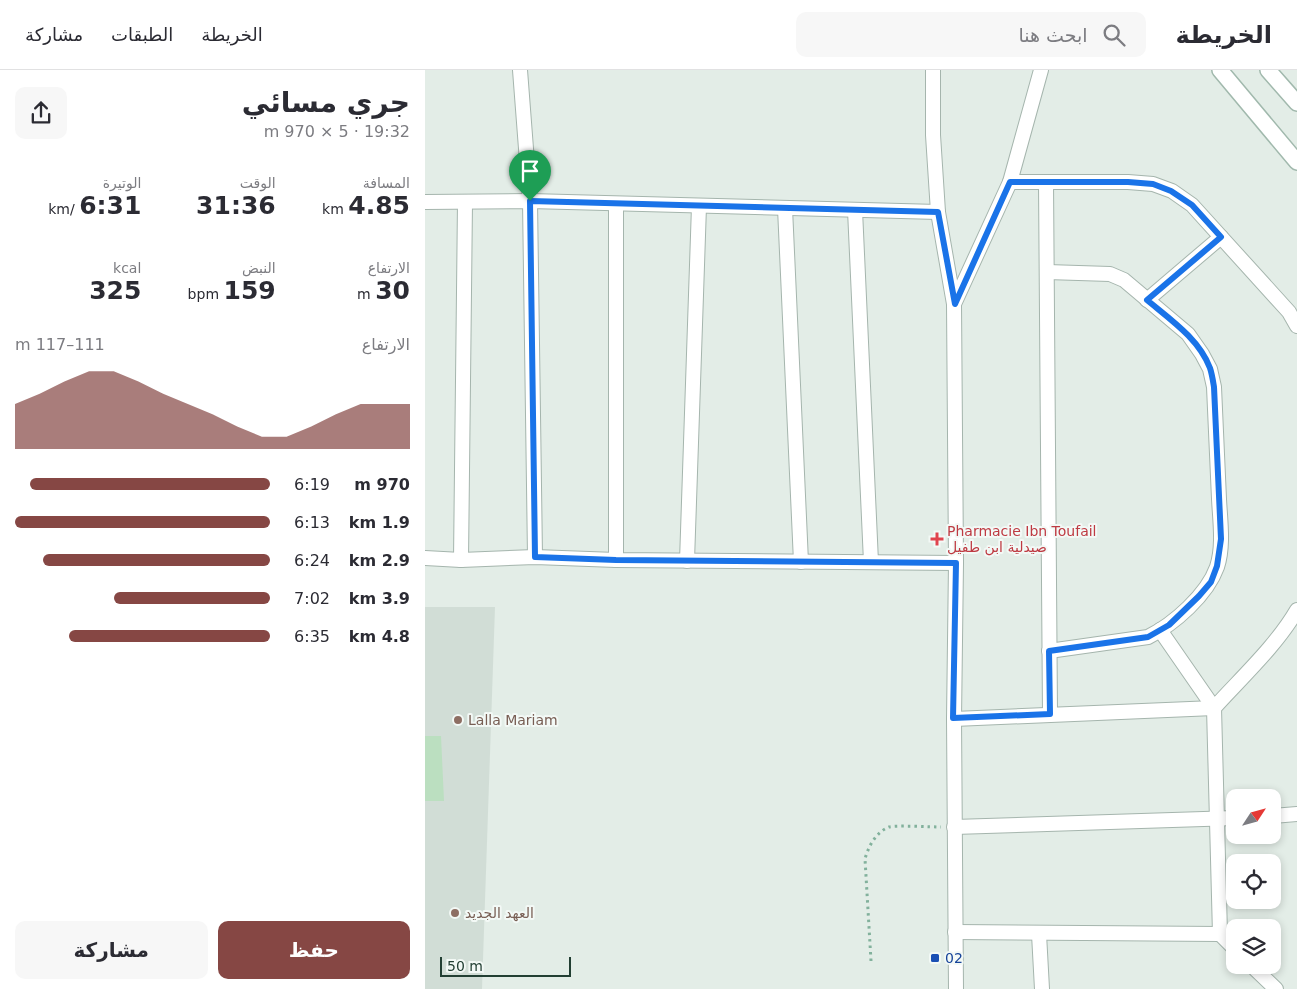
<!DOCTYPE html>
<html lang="ar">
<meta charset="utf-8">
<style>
body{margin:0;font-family:"DejaVu Sans","Noto Sans Arabic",sans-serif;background:#f7f7f7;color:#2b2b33;direction:rtl;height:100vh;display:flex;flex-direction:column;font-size:19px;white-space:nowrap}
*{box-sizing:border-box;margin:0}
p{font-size:16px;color:#7c7c81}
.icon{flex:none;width:28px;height:28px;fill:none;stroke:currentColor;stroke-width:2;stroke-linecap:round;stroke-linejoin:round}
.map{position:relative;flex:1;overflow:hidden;direction:ltr}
.details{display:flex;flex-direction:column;background:#fff;width:425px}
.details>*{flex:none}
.needle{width:32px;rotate:54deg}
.buttons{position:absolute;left:801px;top:719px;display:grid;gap:10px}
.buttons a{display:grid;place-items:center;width:55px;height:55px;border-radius:10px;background:#fff;box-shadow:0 2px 8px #0003;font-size:25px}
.scale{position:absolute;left:15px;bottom:12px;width:131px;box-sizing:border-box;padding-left:5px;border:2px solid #223f33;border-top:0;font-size:14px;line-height:18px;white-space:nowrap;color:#223f33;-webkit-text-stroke:4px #f3f9f6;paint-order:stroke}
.pin{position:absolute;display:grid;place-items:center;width:42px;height:42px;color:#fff;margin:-51px -21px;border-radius:50% 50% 50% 0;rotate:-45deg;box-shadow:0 0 5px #0007}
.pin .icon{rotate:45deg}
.round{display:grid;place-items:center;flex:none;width:52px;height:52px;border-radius:10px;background:#f7f7f7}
.head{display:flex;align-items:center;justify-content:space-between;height:85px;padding:0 15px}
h1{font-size:28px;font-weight:700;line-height:38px}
.metrics{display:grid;grid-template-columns:repeat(3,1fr);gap:8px;height:85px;padding:5px 15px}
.metrics div{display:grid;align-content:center}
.metrics b{font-size:25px;font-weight:700}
.metrics small{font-size:14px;font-weight:400}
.metrics p{font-size:14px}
.chart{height:140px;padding:10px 15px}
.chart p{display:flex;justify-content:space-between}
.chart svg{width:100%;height:90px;margin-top:5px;fill:#864744;opacity:.7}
.button{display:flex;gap:10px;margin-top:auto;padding:10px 15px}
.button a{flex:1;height:58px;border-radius:10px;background:#864744;color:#fff;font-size:20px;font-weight:700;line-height:58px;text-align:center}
.button a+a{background:#f7f7f7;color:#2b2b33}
ul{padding:0 15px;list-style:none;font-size:16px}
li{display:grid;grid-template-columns:80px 60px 1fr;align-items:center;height:38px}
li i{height:12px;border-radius:6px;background:#864744}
header{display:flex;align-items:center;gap:30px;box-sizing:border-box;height:70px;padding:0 25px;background:#fff;border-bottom:1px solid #e1e1e2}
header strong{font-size:24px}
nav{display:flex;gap:28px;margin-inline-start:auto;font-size:18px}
.search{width:350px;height:45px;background:#f7f7f7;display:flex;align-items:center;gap:12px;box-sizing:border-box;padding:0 18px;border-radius:10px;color:#7c7c81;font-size:19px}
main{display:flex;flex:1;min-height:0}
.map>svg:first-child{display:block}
.built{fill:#d1ddd6}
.green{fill:#bbdfc0}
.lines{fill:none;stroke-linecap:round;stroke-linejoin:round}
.street-casing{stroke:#a5b5ad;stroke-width:16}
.secondary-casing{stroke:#a1b9ad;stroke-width:18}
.path{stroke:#82b19c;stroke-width:3;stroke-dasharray:2.5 4;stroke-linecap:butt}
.street{stroke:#fff;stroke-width:14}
.secondary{stroke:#fff;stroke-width:15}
.route-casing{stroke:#fff;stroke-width:10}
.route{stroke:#1a73e8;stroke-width:6}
.health-dot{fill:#e0444e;stroke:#f3f9f6;stroke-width:2}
.education-dot{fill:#8d6e63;stroke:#f3f9f6;stroke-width:2}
.transit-dot{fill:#1a4fb4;stroke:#f3f9f6;stroke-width:2}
.labels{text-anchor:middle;stroke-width:4;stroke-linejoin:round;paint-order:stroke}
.health-label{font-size:14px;fill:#be3a42;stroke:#f3f9f6;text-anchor:start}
.education-label{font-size:14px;fill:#785e54;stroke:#f3f9f6;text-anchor:start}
.transit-label{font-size:14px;fill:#164399;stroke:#f3f9f6;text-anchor:start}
</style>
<header>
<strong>الخريطة</strong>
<div class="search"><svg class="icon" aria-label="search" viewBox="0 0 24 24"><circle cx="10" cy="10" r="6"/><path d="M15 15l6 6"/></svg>ابحث هنا</div>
<nav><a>الخريطة</a><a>الطبقات</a><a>مشاركة</a></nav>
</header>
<main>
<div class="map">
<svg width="872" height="919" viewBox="0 0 872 919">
<rect width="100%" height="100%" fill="#e3ede7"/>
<polygon class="built" points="0,537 70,537 57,919 0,919"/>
<polygon class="green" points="0,666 16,666 19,731 0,731"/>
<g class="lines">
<defs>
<g id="street">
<polyline points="95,0 105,131 110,487"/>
<polyline points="508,0 508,65 513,142 529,234 531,493 529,649 531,919"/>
<polyline points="585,112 703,112 728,114 747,121 767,135 864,242 872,256"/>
<polyline points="621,112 625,644"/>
<polyline points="0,132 105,131 513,142"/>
<polyline points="360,138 376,492"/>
<polyline points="430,140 446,492"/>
<path d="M622 202 685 204 699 210 763 264 777 284 785 299 789 317C791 354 792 392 794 429 795 450 799 476 792 497 782 525 749 554 723 567L624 581"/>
<polyline points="722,230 796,167"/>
<polyline points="529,234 585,112 616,0"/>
<polyline points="0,488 36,490 110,487 191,490 531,493"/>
<polyline points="36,490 40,132"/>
<polyline points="191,490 191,134"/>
<polyline points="262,491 274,136"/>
<polyline points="735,560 789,638"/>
<polyline points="529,649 789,638"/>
<polyline points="848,746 872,744"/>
<polyline points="529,757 810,748"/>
<polyline points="530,862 795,864"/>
<polyline points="614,864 617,919"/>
<path d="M810 879 795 864 789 638C817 607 851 576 872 540"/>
<polyline points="826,895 851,919"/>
</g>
<g id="secondary">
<polyline points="795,0 872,92"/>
<polyline points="843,0 872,33"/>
</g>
</defs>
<use href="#street" class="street-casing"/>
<use href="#secondary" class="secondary-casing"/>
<path class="path" d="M446 891 440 789C443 777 451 762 464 757 472 755 506 757 516 757"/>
<use href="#street" class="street"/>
<use href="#secondary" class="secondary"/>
</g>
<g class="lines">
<defs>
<path id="route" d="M585 112H703L728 114 746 121 767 135 796 167 722 230C746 250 774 269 785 298 787 304 788 311 789 317L796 469 792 496 786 512 774 526 744 555 723 567 624 581 625 644 528 648 531 493 191 490 110 487 105 131 513 142 530 234Z"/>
</defs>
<use href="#route" class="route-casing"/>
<use href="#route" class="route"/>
</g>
<path class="health-dot" d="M509.5 461.5h5v5h5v5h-5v5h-5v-5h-5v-5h5z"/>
<g class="education-dot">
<circle cx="33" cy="650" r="5"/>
<circle cx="30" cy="843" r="5"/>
</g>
<rect class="transit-dot" x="505" y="883" width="10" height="10" rx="2.5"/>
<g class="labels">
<g class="health-label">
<text x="522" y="466">Pharmacie Ibn Toufail<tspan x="522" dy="16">صيدلية ابن طفيل</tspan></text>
</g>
<g class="education-label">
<text x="43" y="655">Lalla Mariam</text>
<text x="40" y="848">العهد الجديد</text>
</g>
<g class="transit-label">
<text x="520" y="893">02</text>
</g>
</g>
</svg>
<div class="buttons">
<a><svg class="needle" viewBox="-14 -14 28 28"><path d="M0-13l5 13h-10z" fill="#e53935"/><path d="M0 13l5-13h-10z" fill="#7c7c81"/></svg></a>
<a><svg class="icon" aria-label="locate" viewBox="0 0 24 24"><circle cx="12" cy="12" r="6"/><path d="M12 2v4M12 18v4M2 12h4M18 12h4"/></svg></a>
<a><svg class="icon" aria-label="layers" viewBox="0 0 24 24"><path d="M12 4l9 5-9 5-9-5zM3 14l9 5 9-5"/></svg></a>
</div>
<div class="scale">50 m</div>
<div class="pin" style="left:105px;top:131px;background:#1e9e55"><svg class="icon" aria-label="arrive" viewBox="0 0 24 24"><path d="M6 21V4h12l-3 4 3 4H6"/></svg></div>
</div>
<section class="details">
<div class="head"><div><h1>جري مسائي</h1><p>19:32 · 5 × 970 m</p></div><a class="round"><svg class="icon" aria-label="share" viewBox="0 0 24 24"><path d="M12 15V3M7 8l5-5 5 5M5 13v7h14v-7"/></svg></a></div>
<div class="metrics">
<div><p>المسافة</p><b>4.85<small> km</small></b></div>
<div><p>الوقت</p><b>31:36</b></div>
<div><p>الوتيرة</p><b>6:31<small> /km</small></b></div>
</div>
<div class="metrics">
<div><p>الارتفاع</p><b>30<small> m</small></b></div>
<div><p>النبض</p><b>159<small> bpm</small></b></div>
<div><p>kcal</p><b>325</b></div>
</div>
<div class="chart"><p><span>الارتفاع</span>111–117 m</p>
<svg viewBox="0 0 160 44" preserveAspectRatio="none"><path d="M0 44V22L10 17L20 11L30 6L40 6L50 11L60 17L70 22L80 27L90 33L100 38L110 38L120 33L130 27L140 22L150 22L160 22V44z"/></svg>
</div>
<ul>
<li><b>970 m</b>6:19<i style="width:94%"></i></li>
<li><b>1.9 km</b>6:13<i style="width:100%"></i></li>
<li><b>2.9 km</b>6:24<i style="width:89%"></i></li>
<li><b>3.9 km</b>7:02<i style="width:61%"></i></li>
<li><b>4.8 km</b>6:35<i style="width:79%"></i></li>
</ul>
<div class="button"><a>حفظ</a><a>مشاركة</a></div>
</section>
</main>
